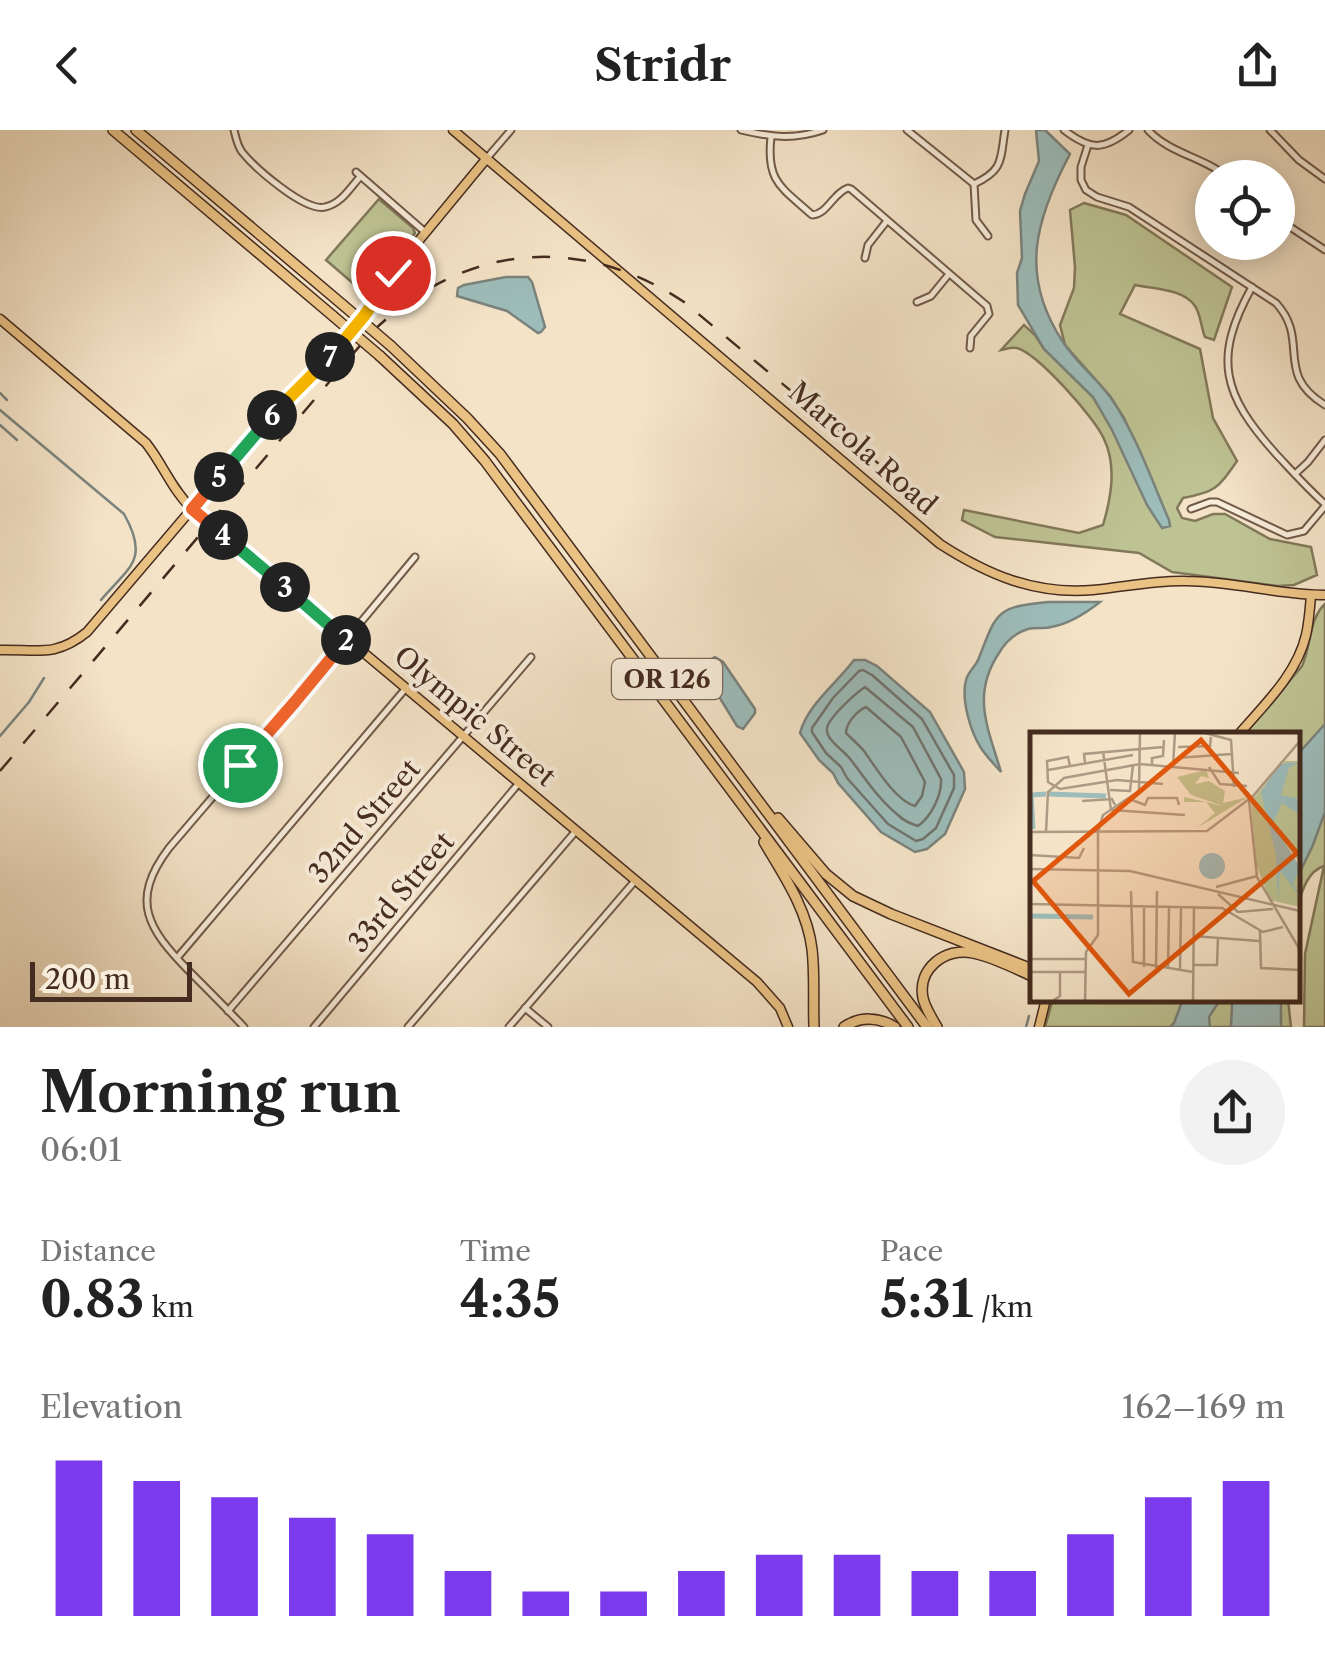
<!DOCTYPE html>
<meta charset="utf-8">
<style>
body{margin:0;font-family:"Libre Caslon Text",serif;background:#f2f2f2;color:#222;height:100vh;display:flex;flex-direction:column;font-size:38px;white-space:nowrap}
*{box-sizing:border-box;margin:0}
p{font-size:32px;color:#767676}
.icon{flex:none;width:55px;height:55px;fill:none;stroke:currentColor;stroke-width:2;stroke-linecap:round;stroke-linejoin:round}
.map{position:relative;height:897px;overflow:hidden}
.details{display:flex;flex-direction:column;background:#fff;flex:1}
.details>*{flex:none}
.controls{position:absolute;left:1195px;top:30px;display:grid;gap:20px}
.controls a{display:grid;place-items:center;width:100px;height:100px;border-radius:50%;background:#fff;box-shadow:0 5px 25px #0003;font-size:50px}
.scale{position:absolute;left:30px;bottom:25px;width:162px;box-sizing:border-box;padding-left:10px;border:5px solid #452c20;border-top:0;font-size:28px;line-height:35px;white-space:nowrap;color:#452c20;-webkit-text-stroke:8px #f8eddb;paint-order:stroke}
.pin{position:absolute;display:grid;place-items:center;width:85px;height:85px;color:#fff;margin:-42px;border:5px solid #fff;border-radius:50%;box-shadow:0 2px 10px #0007}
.km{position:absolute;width:50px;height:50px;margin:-25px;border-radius:50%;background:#222;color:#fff;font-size:28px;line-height:50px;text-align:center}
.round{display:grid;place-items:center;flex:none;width:105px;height:105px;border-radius:52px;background:#f2f2f2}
.overview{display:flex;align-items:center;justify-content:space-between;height:170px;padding:0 40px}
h1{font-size:55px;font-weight:700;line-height:75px}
.figures{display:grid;grid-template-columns:repeat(3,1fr);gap:15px;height:170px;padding:10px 40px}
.figures div{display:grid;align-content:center}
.figures b{font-size:50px;font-weight:700}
.figures small{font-size:28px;font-weight:400}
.figures p{font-size:28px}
.chart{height:280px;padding:20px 40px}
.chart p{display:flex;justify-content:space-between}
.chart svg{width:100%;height:180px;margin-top:10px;stroke:#7c3aed;stroke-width:6}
header{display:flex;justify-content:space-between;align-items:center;height:130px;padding:0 40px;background:#fff;font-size:45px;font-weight:700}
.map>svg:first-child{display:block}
.green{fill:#bec393;stroke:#82785a;stroke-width:2.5}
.water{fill:#9dbdbb;stroke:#7a837d;stroke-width:2.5}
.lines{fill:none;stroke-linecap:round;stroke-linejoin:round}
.shore{stroke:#71746e;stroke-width:2.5}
.stream{stroke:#7a837d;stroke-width:2.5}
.minor-casing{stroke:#715a4a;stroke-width:9}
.major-casing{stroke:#452c20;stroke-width:11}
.highway-casing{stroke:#452c20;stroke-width:12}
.minor{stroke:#f8eddb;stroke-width:5}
.major{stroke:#eac284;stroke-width:8}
.highway{stroke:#eac284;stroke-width:9}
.rail{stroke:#452c20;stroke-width:2.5;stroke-dasharray:18 18;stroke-linecap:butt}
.highway-bridge-casing{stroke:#452c20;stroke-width:12;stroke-linecap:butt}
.highway-bridge{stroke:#eac284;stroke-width:9}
.split-1-casing{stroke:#fff;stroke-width:20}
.split-2-casing{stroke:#fff;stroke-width:20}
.split-3-casing{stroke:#fff;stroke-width:20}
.split-4-casing{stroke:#fff;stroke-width:20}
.split-5-casing{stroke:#fff;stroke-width:20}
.split-6-casing{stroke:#fff;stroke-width:20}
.split-7-casing{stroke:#fff;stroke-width:20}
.split-8-casing{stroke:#fff;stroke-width:20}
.split-9-casing{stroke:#fff;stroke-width:20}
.split-1{stroke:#f0652b;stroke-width:12}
.split-2{stroke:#f0652b;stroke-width:12}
.split-3{stroke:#22a559;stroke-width:12}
.split-4{stroke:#22a559;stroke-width:12}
.split-5{stroke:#f0652b;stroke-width:12}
.split-6{stroke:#22a559;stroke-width:12}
.split-7{stroke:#f5b400;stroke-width:12}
.split-8{stroke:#f5b400;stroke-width:12}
.split-9{stroke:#f5b400;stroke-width:12}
.labels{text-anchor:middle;stroke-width:8;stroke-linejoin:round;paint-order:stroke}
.shield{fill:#f8eddb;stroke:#7b6658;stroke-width:2.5}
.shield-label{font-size:25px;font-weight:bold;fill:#452c20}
.street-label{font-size:28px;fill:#452c20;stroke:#f8eddb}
.inset-river{fill:none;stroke:#9dbdbb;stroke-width:5}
.inset-road{fill:none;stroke:#ae9a84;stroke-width:2.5}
.view{fill:#e0570d;fill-opacity:0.15;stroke:#e0570d;stroke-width:5}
.inset-edge{fill:none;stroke:#452c20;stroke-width:5}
</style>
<header><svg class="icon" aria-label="back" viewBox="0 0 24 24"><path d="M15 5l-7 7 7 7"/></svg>Stridr<svg class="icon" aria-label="share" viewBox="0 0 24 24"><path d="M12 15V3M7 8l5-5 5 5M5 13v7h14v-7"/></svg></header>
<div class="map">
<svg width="1325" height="897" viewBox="0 0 1325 897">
<rect width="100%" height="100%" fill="#f4e3c7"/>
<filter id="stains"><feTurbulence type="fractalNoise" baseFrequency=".002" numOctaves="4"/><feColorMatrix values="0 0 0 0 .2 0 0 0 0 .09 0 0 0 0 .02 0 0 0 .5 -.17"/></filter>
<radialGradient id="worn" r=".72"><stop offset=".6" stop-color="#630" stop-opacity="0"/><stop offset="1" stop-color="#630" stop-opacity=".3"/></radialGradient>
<g class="green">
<polygon points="379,69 413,98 415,103 369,167 326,130"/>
<path d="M1084 73 1126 85 1232 157 1214 210 1205 207C1201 198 1201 185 1195 176 1184 159 1154 159 1135 155L1120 184 1200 219 1213 288 1237 331C1218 358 1216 362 1183 368L1177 378 1182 388 1195 391 1213 384H1225L1270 409 1311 417 1317 445 1294 455 1278 456 1172 442 1139 423 995 407 962 390 964 380 1079 403 1103 395C1111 368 1117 336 1104 309 1095 288 1038 224 1017 218 1011 217 1006 219 1001 220L1024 195 1035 205 1044 219 1093 267 1170 396 1124 288 1110 266 1065 215 1060 195 1074 158 1075 137 1070 80Z"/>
<path d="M1325 474V897H1304L1305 824 1324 736C1308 741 1302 760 1298 776V604H1245L1302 536C1311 517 1309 488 1325 474Z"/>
<polygon points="1053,869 1288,870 1291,897 1045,897"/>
</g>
<g class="water">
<path d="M1036 0H1045L1070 24C1035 90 1019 146 1063 212 1077 234 1099 250 1113 271 1137 307 1152 351 1169 390L1170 396 1162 398 1147 375 1112 300 1093 267 1044 219 1018 175 1017 143 1022 128 1020 81 1025 64 1039 31Z"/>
<polygon points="506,147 528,147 532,152 545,197 541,202 538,203 507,181 457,166 458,158 464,155"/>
<path d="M1048 472H1100C1086 483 1069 494 1051 497 1044 499 1036 497 1028 499 1015 503 1006 511 999 523 971 565 988 598 1001 642 994 634 986 626 981 618 970 601 961 569 966 550 968 542 975 537 978 530 997 483 994 477 1048 472Z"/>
<polygon points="715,527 723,532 755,579 755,583 743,599 737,596 702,539 702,535"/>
<path d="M854 530H865L877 536 930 582 964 642 965 659 945 704 927 719 915 722 881 702 838 653 833 643 819 630 800 603C808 574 837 553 854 530Z"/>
<polygon points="1325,594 1325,682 1313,715 1298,746 1298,624"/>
<polygon points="1183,869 1220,870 1209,887 1210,897 1170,897 1174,893"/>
<polygon points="1229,870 1281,870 1281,897 1231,897 1232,875"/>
</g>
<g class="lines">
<g class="shore">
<polygon points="863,540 872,545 922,589 954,645 954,658 936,698 923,709 916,711 888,694 847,648 841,637 826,623 812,602 812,598 833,568 859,541"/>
<path d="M865 557 913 597 941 649C942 665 931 687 918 696 911 694 904 691 898 685 879 670 865 648 851 630 845 621 825 610 827 598 829 587 856 563 865 557Z"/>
<path d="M866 577 901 607 925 652 922 666 915 676C896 671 876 638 864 621 859 615 852 609 846 603 846 593 857 581 866 577Z"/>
</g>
<g class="stream">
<polyline points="0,263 7,270"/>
<path d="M0 280 124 384C150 430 129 437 101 470"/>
<polyline points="0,295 17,310"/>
<polyline points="0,606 29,572 44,548"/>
<polyline points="1026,897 1029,886"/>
</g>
<defs>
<g id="minor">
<path d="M234 0C236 8 237 15 242 22 255 38 305 82 325 77 341 74 350 58 360 47"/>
<path d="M741 0C770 7 794 10 823 0"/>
<polyline points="907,0 974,54"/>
<path d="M1064 0C1090 20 1103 21 1129 0"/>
<path d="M1148 0C1170 24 1204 27 1229 48"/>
<polyline points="1270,0 1299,30 1325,49"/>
<path d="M771 7C766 52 781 57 812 85 828 84 833 63 848 58L851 59 987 176 989 184 971 206 970 218"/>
<path d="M1088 15 1081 37V50L1086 60 1097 67 1129 77 1276 173C1311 211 1273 243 1325 275"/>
<polyline points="487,28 511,0"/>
<polyline points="356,42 425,102"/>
<path d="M974 54C1004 40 1000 30 1005 0"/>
<polyline points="974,54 976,90 988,106"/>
<polyline points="1278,89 1325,120"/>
<polyline points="865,128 868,115 886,92"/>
<path d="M1252 157C1212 229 1223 265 1276 324 1292 341 1307 358 1325 374"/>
<polyline points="917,172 931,166 949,144"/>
<polyline points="1295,344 1308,332 1325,310"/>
<polyline points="1191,379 1210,372 1217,372 1287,405 1304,401 1325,376"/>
<polyline points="177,828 406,558"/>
<polyline points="525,878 548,897"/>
<polyline points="228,881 531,527"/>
<path d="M244 897C226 878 207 859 189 841 148 799 129 771 169 718L312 551 415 427"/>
<polyline points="314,897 519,653"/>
<polyline points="408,897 575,702"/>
<polyline points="509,897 634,752"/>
</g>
<g id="major">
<path d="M453 0 940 414C988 445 1035 465 1093 460 1124 457 1155 450 1186 451 1233 451 1278 465 1325 465"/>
<path d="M0 189 146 313C164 336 171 358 192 379L757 852 780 878 788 897"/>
<path d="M0 520C36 519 55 528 87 502L276 280 329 228 356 196 402 131 487 28"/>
<path d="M1239 604C1264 575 1297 544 1306 505 1309 492 1310 478 1311 465"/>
<polyline points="1039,897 1046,869"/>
</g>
<g id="highway">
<polyline points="113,0 333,186"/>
<polyline points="136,0 343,175"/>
<polyline points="391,216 467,288 500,324 927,897"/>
<polyline points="380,226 453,294 485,331 908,897"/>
<polyline points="778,688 826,744 853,766 891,784 1032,839"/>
<path d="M764 712C784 746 807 779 812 819 815 844 813 871 814 897"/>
<path d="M844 897C860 886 879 887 895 897"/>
<path d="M937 897C932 888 925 878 923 868 917 839 945 817 973 823 993 827 1014 838 1032 846"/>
</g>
</defs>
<use href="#minor" class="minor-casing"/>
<use href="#major" class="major-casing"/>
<use href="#highway" class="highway-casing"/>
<use href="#minor" class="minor"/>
<use href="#major" class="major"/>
<use href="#highway" class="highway"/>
<path class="rail" d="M0 641 369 205C460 115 577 101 684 172L897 349"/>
<defs>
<g id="highway-bridge">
<polyline points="343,175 391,216"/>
<polyline points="333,186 380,226"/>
</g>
</defs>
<use href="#highway-bridge" class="highway-bridge-casing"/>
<use href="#highway-bridge" class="highway-bridge"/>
</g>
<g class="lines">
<defs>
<polyline id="split-1" points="240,635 294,573"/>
<polyline id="split-2" points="294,573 346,510"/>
<polyline id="split-3" points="285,457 346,510"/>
<polyline id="split-4" points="223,405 285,457"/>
<polyline id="split-5" points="219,347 192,379 223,405"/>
<polyline id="split-6" points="219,347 272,285"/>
<polyline id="split-7" points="272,285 330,227"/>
<polyline id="split-8" points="330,227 364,186 380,163"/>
<polyline id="split-9" points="380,163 393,143"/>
</defs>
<use href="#split-1" class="split-1-casing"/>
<use href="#split-2" class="split-2-casing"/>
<use href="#split-3" class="split-3-casing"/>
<use href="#split-4" class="split-4-casing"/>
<use href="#split-5" class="split-5-casing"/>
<use href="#split-6" class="split-6-casing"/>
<use href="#split-7" class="split-7-casing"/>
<use href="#split-8" class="split-8-casing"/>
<use href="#split-9" class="split-9-casing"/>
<use href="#split-1" class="split-1"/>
<use href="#split-2" class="split-2"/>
<use href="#split-3" class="split-3"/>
<use href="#split-4" class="split-4"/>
<use href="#split-5" class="split-5"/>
<use href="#split-6" class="split-6"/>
<use href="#split-7" class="split-7"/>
<use href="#split-8" class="split-8"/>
<use href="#split-9" class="split-9"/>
</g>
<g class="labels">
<rect class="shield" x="612" y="529" width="110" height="40" rx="8"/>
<g class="shield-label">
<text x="667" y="558">OR 126</text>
</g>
<g class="street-label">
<text transform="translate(863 318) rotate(41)" y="10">Marcola Road</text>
<text transform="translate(475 586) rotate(40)" y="10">Olympic Street</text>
<text transform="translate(364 691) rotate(-49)" y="10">32nd Street</text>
<text transform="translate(401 762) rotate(-50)" y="10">33rd Street</text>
</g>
</g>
<g transform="translate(1030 602)">
<rect width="270" height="270" fill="#f4e3c7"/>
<path d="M255 29H270V131L249 104 270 134V175L240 168 226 132 221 69ZM176 38 179 46 171 44 165 52 179 49 195 59 193 71 218 65 167 96 185 81 176 70H154V65L193 74 161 63 147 45Z" fill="#bec393"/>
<path d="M270 30 259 36 251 63 270 67V83L252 71 243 91 270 136 263 151 270 164 250 139 248 169 246 123 231 60 249 32ZM169 134a13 13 0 1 1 26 0a13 13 0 1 1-26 0Z" fill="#9dbdbb"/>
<path class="inset-river" d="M19 62 76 64M3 97 1 63 16 62M0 184 63 185"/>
<path class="inset-road" d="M175 1 201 8 204 55M148 15 180 14 181 5M73 19 81 78M147 26 201 22M55 31 54 22 133 15M122 33V26L133 24 134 8M40 34 38 25 17 29 18 50 30 57 87 48 133 52M143 35 145 0M179 35 190 52 217 54M18 38 103 23M80 58 100 59 103 33M102 68 115 73 118 66H147L149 73M219 68 227 145 270 218M52 69 82 67 85 73M81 78 155 83M0 100 177 99 223 64 270 9M16 100 18 60 34 46 110 32 209 41M68 100 73 83 109 59 110 0M0 123 49 126 54 116M0 137 100 139 270 179M186 155 227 144M101 159 103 230 163 240M188 162 208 180 243 177M0 172 192 176 233 200 253 195M230 199 231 236 270 238M163 204 229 209M0 227H55M163 233H187L188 205M114 235V176M126 236 127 159M138 237 139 176M150 238 151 176M0 240H55M21 270 30 264V240M55 270 56 220 68 203V100M95 270H135M163 270 164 176"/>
<path class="view" d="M171 8 267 121 99 262 3 149Z"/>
<rect width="270" height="270" class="inset-edge"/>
</g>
<rect width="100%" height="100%" filter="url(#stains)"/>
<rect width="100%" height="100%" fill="url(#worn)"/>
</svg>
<div class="controls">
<a><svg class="icon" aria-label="locate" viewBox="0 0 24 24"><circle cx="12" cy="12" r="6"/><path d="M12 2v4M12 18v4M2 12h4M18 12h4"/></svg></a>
</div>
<div class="scale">200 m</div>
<div class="pin" style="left:240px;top:635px;background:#1e9e55"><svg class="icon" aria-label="arrive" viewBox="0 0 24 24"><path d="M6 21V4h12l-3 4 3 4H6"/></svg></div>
<div class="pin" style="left:393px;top:143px;background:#d93025"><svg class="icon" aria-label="check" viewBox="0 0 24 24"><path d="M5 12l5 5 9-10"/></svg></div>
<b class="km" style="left:346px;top:510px">2</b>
<b class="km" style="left:285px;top:457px">3</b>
<b class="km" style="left:223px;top:405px">4</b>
<b class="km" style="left:219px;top:347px">5</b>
<b class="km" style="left:272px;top:285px">6</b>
<b class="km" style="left:330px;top:227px">7</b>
</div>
<section class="details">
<div class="overview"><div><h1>Morning run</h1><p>06:01</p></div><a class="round"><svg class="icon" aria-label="share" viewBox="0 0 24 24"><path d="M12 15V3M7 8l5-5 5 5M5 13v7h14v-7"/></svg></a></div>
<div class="figures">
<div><p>Distance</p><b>0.83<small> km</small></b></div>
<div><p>Time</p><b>4:35</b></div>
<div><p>Pace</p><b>5:31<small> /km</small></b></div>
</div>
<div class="chart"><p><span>Elevation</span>162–169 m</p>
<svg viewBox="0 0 160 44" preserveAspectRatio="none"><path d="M5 44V6M15 44V11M25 44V15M35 44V20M45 44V24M55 44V33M65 44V38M75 44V38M85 44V33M95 44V29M105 44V29M115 44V33M125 44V33M135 44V24M145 44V15M155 44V11"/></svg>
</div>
</section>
